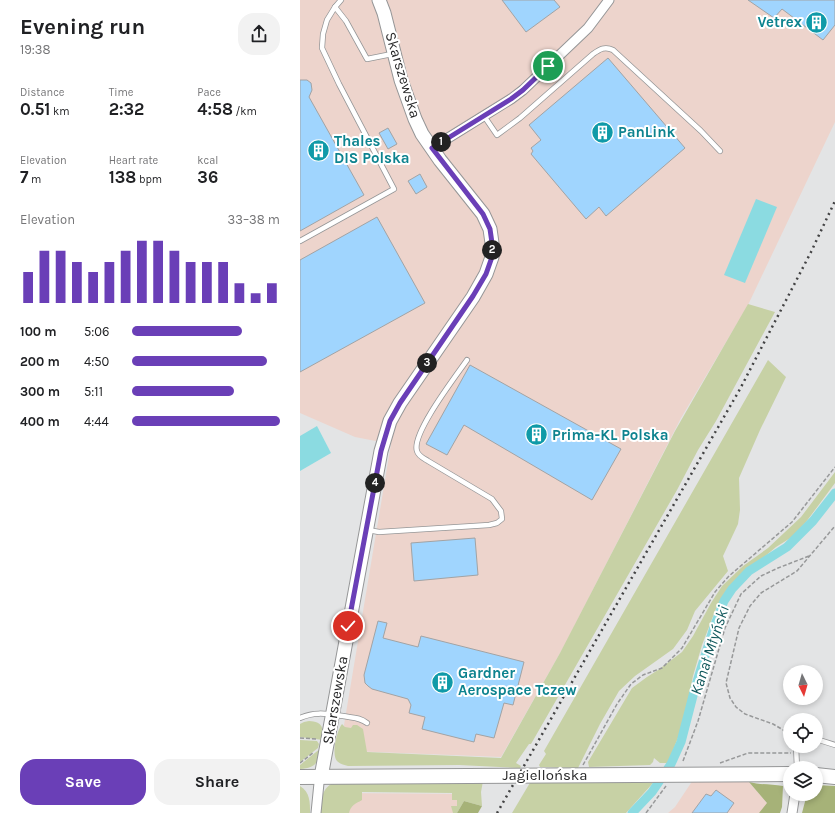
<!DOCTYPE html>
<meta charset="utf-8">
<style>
body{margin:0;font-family:Karla,sans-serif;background:#f2f2f2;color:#202124;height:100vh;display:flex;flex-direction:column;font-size:15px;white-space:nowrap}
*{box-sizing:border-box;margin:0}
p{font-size:13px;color:#757577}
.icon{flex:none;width:22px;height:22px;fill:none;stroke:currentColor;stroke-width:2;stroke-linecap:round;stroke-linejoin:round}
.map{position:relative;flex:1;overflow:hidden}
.panel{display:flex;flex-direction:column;background:#fff;width:300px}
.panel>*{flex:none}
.needle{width:26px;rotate:175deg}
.fabs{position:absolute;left:483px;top:665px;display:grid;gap:8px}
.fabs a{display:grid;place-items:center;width:40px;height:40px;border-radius:50%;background:#fff;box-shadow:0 2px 6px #0003;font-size:20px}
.pin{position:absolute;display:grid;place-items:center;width:34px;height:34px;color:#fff;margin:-17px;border:2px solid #fff;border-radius:50%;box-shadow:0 1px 4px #0007}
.km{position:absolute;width:20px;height:20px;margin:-10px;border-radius:50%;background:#222;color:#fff;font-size:11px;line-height:20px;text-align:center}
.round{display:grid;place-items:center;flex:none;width:42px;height:42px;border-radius:16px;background:#f2f2f2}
.headline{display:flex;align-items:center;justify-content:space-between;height:68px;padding:0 20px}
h1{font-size:22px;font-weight:700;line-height:30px}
.figures{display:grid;grid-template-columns:repeat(3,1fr);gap:6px;height:68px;padding:4px 20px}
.figures div{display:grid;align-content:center}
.figures b{font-size:17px;font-weight:700}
.figures small{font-size:11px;font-weight:400}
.figures p{font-size:11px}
.chart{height:112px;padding:8px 20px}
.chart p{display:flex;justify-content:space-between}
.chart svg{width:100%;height:72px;margin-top:4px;stroke:#6a3fb7;stroke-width:6}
.button{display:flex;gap:8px;margin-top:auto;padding:8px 20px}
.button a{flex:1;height:46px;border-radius:16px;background:#6a3fb7;color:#fff;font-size:16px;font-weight:700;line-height:46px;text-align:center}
.button a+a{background:#f2f2f2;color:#202124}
ul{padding:0 20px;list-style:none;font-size:13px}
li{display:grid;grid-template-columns:64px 48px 1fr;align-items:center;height:30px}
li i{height:10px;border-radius:5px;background:#6a3fb7}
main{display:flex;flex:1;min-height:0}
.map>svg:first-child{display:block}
.industrial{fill:#edd4cc}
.green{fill:#c7d1a5}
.forest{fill:#a6b278}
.water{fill:#8bdbe1}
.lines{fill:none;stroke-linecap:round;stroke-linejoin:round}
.canal{stroke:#8bdbe1;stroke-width:9}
.building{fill:#a0d5fe;stroke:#a2a3a4}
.lane-casing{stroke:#959697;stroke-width:6}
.street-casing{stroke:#959697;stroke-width:11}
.secondary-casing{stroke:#959697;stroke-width:15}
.primary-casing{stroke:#959697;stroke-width:16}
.path{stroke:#979899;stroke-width:1.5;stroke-dasharray:4 2;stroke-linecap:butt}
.lane{stroke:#fff;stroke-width:4.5}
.street{stroke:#fff;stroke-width:9}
.secondary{stroke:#fff;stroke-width:13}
.primary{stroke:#fff;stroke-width:14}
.rail{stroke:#424243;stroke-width:2.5;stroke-dasharray:2 4;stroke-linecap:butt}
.route-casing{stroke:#fff;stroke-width:8}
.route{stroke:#6a3fb7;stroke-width:5}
.labels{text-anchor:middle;stroke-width:4;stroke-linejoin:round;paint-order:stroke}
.culture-label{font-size:15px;font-weight:bold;fill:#0d838f;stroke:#fff;text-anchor:start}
.street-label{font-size:15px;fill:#282829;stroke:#fff}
.water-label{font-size:16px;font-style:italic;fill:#11585c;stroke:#fff}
</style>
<main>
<section class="panel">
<div class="headline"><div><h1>Evening run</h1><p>19:38</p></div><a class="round"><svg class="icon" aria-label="share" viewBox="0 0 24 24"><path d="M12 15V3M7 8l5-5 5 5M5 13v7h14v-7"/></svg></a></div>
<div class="figures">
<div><p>Distance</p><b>0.51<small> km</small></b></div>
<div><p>Time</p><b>2:32</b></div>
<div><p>Pace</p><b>4:58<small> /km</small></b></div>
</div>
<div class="figures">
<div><p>Elevation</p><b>7<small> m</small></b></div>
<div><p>Heart rate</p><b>138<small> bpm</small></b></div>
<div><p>kcal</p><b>36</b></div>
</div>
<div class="chart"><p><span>Elevation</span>33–38 m</p>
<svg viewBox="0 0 160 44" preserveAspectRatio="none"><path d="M5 44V25M15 44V12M25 44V12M35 44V19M45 44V25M55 44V19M65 44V12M75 44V6M85 44V6M95 44V12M105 44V19M115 44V19M125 44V19M135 44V32M145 44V38M155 44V32"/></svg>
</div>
<ul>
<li><b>100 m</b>5:06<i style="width:74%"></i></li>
<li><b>200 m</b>4:50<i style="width:91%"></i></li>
<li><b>300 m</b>5:11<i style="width:69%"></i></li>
<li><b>400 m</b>4:44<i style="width:100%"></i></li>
</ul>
<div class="button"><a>Save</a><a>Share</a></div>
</section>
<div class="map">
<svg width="535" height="813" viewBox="0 0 535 813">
<rect width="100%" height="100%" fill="#e3e4e5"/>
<g class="industrial">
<polygon points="0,0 535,0 535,122 448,305 381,418 264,646 201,757 51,751 44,725 91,444 55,437 0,413"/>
<polygon points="393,780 449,782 467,803 469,813 368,813 375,807"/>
<polygon points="36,793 166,794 155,813 34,813"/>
</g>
<g class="green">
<path d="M448 304 475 312 416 421 398 450 377 490 231 744H229L216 763 221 766 220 768 159 765 48 766C44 765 40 764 37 761 31 754 37 730 42 724L45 727 51 728 53 725H57L63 729 67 752 201 758 260 653 375 431Z"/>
<polygon points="468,360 486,377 460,430 439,478 440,510 438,524 423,556 428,571 395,611 387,630 373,649 335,676 319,691 300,724 278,768 240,767 239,765 246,754 244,751"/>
<polygon points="535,472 535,483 506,522 492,537 476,547 434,582 417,606 402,645 393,676 383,725 368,763 360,763 354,758 353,762 350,765 289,767 288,762 332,688 347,677 358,670 382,652 393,636 411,603 422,586 443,566 468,548 501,517"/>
<path d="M9 721C23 722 23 727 23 740L0 737V724L4 722Z"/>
<polygon points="0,740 17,741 19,744 18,748 0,762"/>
<path d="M21 748C19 763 15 768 0 769V765Z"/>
<path d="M183 781 181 792 182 806 164 801 157 813H153L151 806H157V800H152V793L62 792V800C55 804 51 805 49 813H21C21 801 21 789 33 783Z"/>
<polygon points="231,781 353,783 326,813 212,813"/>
<path d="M0 786C10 792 10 802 10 813H0Z"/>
</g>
<g class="forest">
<path d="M449 782C460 785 471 784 483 786L482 807 480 813H459L467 803Z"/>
<polygon points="516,785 535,786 535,813 502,813 507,794 516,794"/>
<polygon points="164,801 182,806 178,813 157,813"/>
</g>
<g class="water">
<polygon points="456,199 477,207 445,283 424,275"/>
<polygon points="17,426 31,453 0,471 0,436"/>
</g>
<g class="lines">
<polyline class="canal" points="332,813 352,792 371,764 381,742 395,688 414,627 424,601 432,589 449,571 487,547 513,521 535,493"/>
</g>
<g class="building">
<polygon points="202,0 254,0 260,7 226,32"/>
<polygon points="448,0 535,0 535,25 523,40 482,9 474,18"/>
<polygon points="308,58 385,148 306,216 299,207 286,219 231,154 233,151 231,148 241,140 229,125"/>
<polygon points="0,80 7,80 11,83 12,90 9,97 64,195 0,231"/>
<polygon points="88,128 97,144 88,149 79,133"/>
<polygon points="120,174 127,187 116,194 108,181"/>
<polygon points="77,217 125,303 0,372 0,260"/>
<polygon points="170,365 321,449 292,500 164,425 147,455 126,444"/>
<polygon points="175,538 178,575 114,581 111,543"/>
<polygon points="78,621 87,623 83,638 118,647 121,636 224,662 213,705 204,703 194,738 176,734 174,742 122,729 125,717 109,713 111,705 108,699 72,689 68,686 65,683 64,675"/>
<polygon points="416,790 434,803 427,813 392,813 406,794 411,796"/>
</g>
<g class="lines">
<defs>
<g id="lane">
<polyline points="41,0 35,7 46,21 67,59 92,54"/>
<path d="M184 116 197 135 220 118 293 54C300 49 305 46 313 50L401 131 420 151"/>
<polyline points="0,241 94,189 39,84 22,48 23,34 27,20 35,7"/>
<path d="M68 530 79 532 189 525 197 523 202 519 201 511 192 499 128 461C125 459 118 456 117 451 111 434 156 376 167 360"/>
<path d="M0 718C15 711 28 714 43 716 53 718 59 717 67 723"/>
<polyline points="516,739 535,745"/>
<polyline points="496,746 497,768"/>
</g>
<g id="street">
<polyline points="132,148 211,99 223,90 288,28 309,0"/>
<polyline points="16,813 19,783 21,777"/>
<polyline points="492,813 495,794"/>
</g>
<polyline id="secondary" points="21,777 81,451 90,421 100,403 173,297 186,274 192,257 192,243 190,229 183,214 140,160 122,134 115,119 101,80 84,13 79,0"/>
<g id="primary">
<polyline points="516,775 535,777"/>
<polyline points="0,777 490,774"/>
</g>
</defs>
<use href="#lane" class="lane-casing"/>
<use href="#street" class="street-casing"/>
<use href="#secondary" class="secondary-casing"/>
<use href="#primary" class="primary-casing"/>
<g class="path">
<polyline points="490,736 485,731 473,724 445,714 436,707 430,698 426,683 439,628 450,606 461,593 497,571 535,526"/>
<polyline points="0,738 17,739"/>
<polyline points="383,761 398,721 425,628 441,594 461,576 478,568 509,556"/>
<polyline points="0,763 14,752"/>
<polyline points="420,763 448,753 491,753"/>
<polyline points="283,765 317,704 331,684 343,675 362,668 382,648 415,592 429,576 492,522 535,467"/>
<polyline points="346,813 366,786"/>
</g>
<use href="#lane" class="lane"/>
<use href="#street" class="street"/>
<use href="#secondary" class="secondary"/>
<use href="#primary" class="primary"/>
<polyline class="rail" points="197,813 440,389 511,252 535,201"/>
</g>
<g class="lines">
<defs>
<polyline id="route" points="48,626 81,451 90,421 100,403 173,296 186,274 192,257 192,243 190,229 183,214 132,148 211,99 223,90 248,66"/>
</defs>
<use href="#route" class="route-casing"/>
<use href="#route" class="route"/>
</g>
<defs>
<symbol id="building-disc" viewBox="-11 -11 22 22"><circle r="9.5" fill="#0f9aa8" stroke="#fff"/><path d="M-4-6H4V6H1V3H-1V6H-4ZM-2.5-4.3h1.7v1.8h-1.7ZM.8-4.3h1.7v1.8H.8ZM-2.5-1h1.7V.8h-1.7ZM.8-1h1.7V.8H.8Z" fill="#fff"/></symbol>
</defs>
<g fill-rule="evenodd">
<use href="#building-disc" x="504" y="10" width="25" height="25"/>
<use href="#building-disc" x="290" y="120" width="25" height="25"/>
<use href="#building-disc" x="6" y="138" width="25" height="25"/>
<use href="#building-disc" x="224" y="422" width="25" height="25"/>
<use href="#building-disc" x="130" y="670" width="25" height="25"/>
</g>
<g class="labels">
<g class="culture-label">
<text x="502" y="27" text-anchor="end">Vetrex</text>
<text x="318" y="137">PanLink</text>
<text x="34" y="146">Thales<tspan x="34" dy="17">DIS Polska</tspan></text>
<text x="252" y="440">Prima-KL Polska</text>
<text x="158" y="678">Gardner<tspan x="158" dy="17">Aerospace Tczew</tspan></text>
</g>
<g class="street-label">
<text transform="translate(103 75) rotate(73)" y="5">Skarszewska</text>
<text transform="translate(35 700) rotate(-80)" y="5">Skarszewska</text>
<text x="245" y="780">Jagiellońska</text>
</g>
<g class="water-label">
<text transform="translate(409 650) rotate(-72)" y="6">Kanał Młyński</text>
</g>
</g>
</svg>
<div class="fabs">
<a><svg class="needle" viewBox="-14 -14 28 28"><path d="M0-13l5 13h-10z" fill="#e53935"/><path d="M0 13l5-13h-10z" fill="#757577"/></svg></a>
<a><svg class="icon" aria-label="locate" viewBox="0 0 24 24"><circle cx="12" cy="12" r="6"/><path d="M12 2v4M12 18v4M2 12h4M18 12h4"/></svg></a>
<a><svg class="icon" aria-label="layers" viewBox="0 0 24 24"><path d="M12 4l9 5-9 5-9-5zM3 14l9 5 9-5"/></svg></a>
</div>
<div class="pin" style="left:248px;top:66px;background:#1e9e55"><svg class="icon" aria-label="arrive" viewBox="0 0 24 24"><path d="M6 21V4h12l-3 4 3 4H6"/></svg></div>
<div class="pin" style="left:48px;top:626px;background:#d93025"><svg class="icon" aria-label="check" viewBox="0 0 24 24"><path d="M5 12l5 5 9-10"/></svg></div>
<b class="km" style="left:141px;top:142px">1</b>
<b class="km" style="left:192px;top:250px">2</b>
<b class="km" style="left:127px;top:363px">3</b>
<b class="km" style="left:75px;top:483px">4</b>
</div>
</main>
